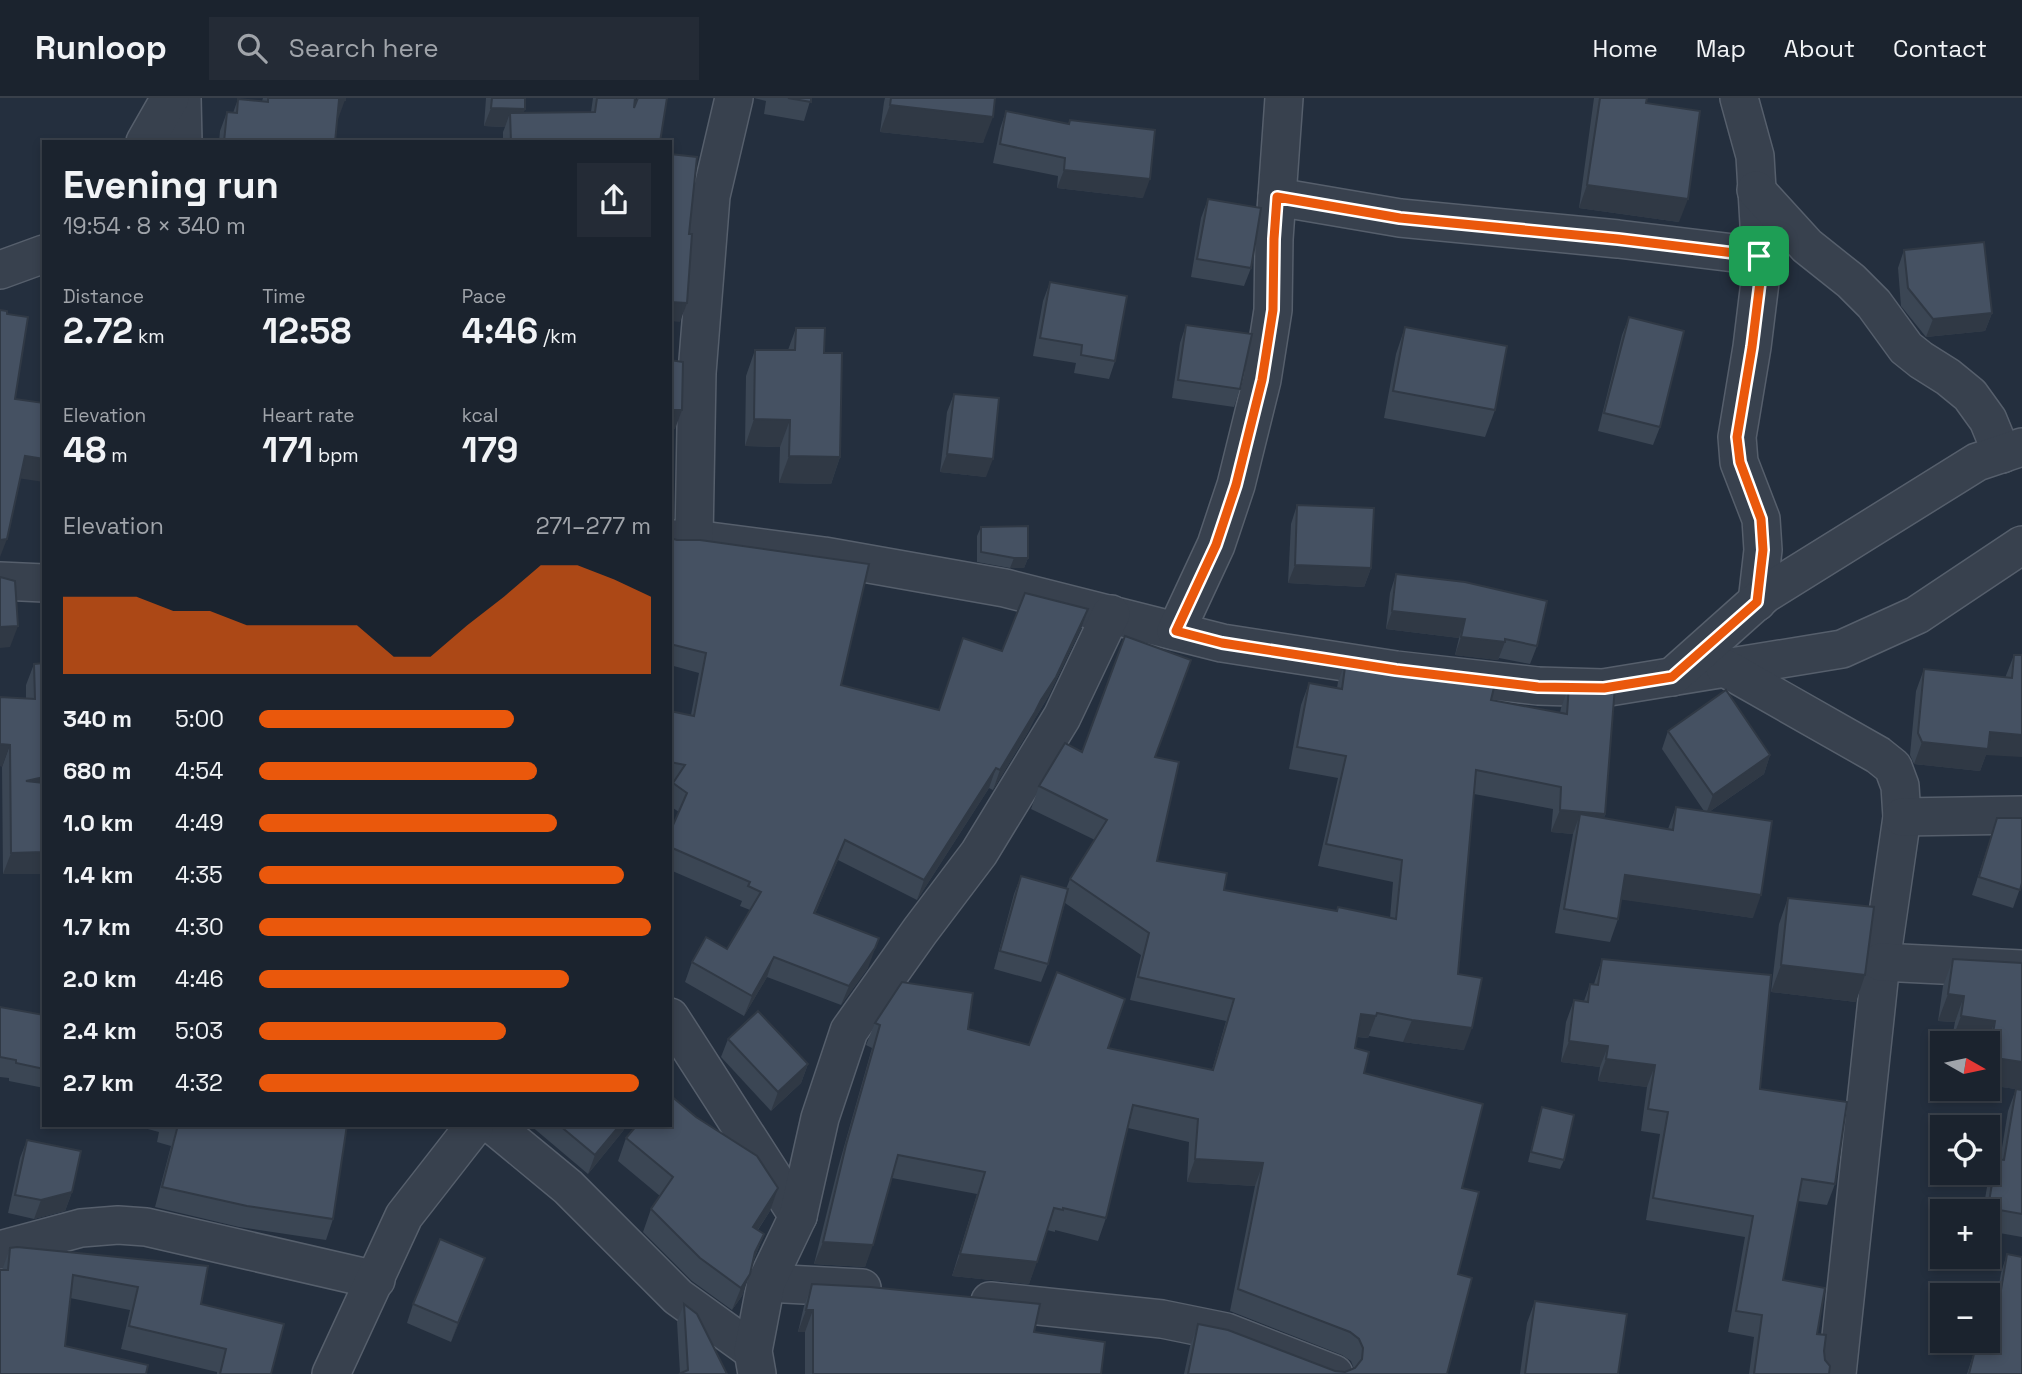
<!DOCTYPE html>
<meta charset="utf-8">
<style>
body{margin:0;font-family:"Space Grotesk",sans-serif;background:#242b36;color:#f1f3f6;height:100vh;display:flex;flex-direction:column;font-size:26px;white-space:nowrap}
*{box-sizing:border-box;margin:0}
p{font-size:23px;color:#a0a4aa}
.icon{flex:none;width:38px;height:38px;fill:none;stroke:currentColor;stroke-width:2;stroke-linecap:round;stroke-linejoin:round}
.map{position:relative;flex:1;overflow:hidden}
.side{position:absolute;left:42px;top:42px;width:630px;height:987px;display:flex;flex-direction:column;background:#1b232e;border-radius:0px;box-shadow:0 4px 10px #0003,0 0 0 2px #39404a}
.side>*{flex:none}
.needle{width:46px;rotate:99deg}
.tools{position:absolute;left:1930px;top:933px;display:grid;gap:14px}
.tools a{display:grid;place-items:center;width:70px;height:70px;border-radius:0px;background:#1b232e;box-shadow:0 4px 10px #0003,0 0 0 2px #39404a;font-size:35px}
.pin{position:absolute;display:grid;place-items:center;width:60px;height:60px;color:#fff;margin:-30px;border-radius:14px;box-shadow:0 4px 10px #0006}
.round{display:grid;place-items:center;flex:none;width:74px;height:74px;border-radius:0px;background:#242b36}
.headline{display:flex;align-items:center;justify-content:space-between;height:119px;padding:0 21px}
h1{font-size:38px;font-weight:700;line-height:52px}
.figures{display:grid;grid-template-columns:repeat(3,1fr);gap:10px;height:119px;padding:7px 21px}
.figures div{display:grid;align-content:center}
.figures b{font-size:35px;font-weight:700}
.figures small{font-size:19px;font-weight:400}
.figures p{font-size:19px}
.chart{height:196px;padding:14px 21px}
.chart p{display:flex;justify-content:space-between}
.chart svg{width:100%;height:126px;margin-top:7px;fill:#ea580c;opacity:.7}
ul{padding:0 21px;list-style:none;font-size:23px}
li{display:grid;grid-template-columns:112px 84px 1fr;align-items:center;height:52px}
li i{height:18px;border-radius:9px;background:#ea580c}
header{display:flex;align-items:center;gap:42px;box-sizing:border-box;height:98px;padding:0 35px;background:#1b232e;border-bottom:2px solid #39404a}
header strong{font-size:33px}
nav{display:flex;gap:38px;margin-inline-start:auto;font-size:24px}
.search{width:490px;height:63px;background:#242b36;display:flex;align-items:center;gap:18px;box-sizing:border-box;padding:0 24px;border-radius:0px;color:#a0a4aa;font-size:26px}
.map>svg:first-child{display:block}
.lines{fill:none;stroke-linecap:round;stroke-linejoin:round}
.street-casing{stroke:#565f6c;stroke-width:40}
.street{stroke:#38414e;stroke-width:37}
.wall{fill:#3b4654}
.shaded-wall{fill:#303945}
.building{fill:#455162;stroke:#303945;stroke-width:2}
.route-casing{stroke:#fff;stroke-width:14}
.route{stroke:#ea580c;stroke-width:9}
</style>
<header>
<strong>Runloop</strong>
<div class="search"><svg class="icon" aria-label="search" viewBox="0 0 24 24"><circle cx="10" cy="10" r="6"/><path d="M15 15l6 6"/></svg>Search here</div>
<nav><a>Home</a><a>Map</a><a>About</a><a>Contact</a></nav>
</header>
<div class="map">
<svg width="2022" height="1276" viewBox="0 0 2022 1276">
<rect width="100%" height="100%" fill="#242f3e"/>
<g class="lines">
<defs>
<g id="street">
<polyline points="182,0 183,44"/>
<polyline points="1739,0 1755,58 1759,126 1760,184 1752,249 1737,339 1739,364 1761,421 1763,452 1757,504"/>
<polyline points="145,44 170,0"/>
<polyline points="1756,92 1807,148 1851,183 1874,206 1906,250 1921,262 1948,279 1970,297 1988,322 2002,356"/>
<polyline points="1277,99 1400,120 1618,141 1759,158"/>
<polyline points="0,172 44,156"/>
<polyline points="670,441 694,441 824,458 1005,490 1222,545 1396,572 1538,588 1603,590 1842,551 1917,517 2022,447"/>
<polyline points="694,441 697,275 711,98 734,0"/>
<polyline points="0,483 44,485"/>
<polyline points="1176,533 1216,447 1236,387 1262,282 1273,212 1274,141 1284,0"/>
<polyline points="1725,570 1878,657 1893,669 1900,688 1902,719 1881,864 1837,1276"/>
<polyline points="1672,579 1765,496 1977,364 2022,349"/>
<polyline points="1902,719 2022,717"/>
<polyline points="1881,864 2022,871"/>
<polyline points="670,919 798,1118"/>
<polyline points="493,1027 568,1089 678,1199 753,1253"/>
<polyline points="0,1152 81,1130 118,1127 146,1129 376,1182"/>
<polyline points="766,1185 862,1190"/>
<polyline points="990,1203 1162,1221 1226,1234 1334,1276"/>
<polyline points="331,1276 404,1118 475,1027"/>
<polyline points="757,1276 753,1253 766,1185 798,1118 820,1020 849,933 920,833 979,755 1062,619 1111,516"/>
</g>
</defs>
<use href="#street" class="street-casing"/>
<use href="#street" class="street"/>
</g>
<g class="wall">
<polygon points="263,0 345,0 337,21 335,44 219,44 220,33 227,14 233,15 238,1 262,3"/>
<polygon points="486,0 525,0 525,11 523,15 591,14 593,0 635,0 634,10 660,44 503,44 503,34 505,29 484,28"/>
<polygon points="754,0 811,0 804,23 764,16 766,3"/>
<polygon points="885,0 995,0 983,45 880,34 884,4"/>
<polygon points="1594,0 1647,0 1646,5 1679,124 1579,110"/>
<polygon points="1006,13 1068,26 1070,22 1143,100 1057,90 1058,78 993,65 1000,31"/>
<polygon points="1208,101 1251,170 1244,188 1191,179 1201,120"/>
<polygon points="1904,152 1992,215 1985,233 1926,239 1901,208 1898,170"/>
<polygon points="1050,184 1115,263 1109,281 1074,275 1076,265 1033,258 1043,203"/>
<polygon points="1629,219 1660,329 1653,347 1598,333 1622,237"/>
<polygon points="1186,227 1240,291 1234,309 1172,300 1180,245"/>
<polygon points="1405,229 1495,312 1485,339 1384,320 1396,256"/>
<polygon points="796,230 824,255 840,359 831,386 779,385 780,349 745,348 746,278 755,252 788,252"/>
<polygon points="954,296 986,379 940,374 947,314"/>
<polygon points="1297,407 1371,470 1364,489 1288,485 1291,426"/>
<polygon points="981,429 1028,460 1024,470 1010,470 977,464 977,438"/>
<polygon points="670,440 841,587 938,612 1002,553 1088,511 1081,531 1048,599 1034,622 1028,634 993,692 989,690 917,802 838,762 815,816 868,870 841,907 767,879 744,918 685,884 692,864 727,851 750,812 740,808 742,803 670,772 670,734 679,714 670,708 670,691 672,686 670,686 670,613 691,617 699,575 670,567"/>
<polygon points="1396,476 1537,548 1530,566 1499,560 1498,562 1455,557 1459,540 1386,531 1390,495"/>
<polygon points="2014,557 2022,557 1980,673 1914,666 1910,657 1916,593 1924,571 2005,580"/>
<polygon points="1346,562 1491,602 1560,615 1561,610 1569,587 1605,716 1604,720 1668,731 1676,709 1704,713 1662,651 1668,633 1770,657 1764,676 1709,714 1753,820 1621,801 1618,821 1610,844 1555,835 1573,736 1551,734 1553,711 1474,696 1458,876 1464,952 1403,944 1369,938 1368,940 1357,939 1355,950 1364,975 1462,1090 1458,1176 1447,1276 1184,1276 1190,1248 1198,1226 1335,1273 1345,1274 1354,1271 1351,1263 1342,1257 1230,1213 1255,1088 1187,1084 1189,1044 1128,1030 1106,1120 1098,1143 1055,1132 1055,1134 1047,1132 1029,1186 952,1178 977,1096 892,1080 865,1169 814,1166 838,1070 872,950 866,947 875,925 968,931 1029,947 1108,950 1212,972 1226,923 1130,902 1141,857 1065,805 1048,866 1041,884 994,871 1014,796 1021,778 1066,791 1070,781 1095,742 1031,711 1039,688 1082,654 1155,659 1157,763 1224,792 1337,813 1390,820 1393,784 1318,768 1338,680 1289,671 1301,607 1309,585 1337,590 1338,584"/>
<polygon points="34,566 44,776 3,776 2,669 26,601 26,587"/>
<polygon points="1997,720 2022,785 2013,810 1972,797"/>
<polygon points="1788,800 1856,904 1771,894 1779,826"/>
<polygon points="1602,861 1760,991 1835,1086 1827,1107 1798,1103 1783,1182 1817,1236 1824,1253 1829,1276 1749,1276 1754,1239 1728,1234 1745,1139 1646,1122 1660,1036 1641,1033 1647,989 1598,983 1600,969 1561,964 1566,924 1574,902 1584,903 1590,886 1594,886"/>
<polygon points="1953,861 2022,865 2022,1139 1988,1133 1988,1113 1983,1113 1988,1083 1996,1061 2000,1062 2008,1013 2016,991 1988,987 1988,945 1951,945 1955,924 1938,923 1943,888"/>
<polygon points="0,909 44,917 44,990 9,983 9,980 0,979"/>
<polygon points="728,941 808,966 801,985 771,1013 721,959"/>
<polygon points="1542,1009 1564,1062 1560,1071 1528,1064 1539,1018"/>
<polygon points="144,1027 347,1027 333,1121 326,1142 239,1129 155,1109 171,1048 157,1044 159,1034 144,1030"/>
<polygon points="530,1027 626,1027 623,1033 588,1076"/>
<polygon points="626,1040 770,1113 758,1132 764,1136 753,1164 742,1198 732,1212 692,1183 643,1134 651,1111 660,1098 618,1063"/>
<polygon points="27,1042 72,1094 65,1113 34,1121 8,1115 20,1060"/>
<polygon points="10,1150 201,1206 271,1276 217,1276 217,1274 121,1251 130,1212 70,1200 65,1248 0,1276 2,1172"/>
<polygon points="2007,1156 2022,1276 1967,1276 1976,1248 1988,1251 2001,1175"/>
<polygon points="478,1178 451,1244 407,1225 413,1206"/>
<polygon points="812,1186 1034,1234 1101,1276 805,1276 805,1234 798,1234 804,1208"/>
<polygon points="1535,1203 1618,1276 1520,1276 1527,1225"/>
<polygon points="684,1206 727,1276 680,1275 677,1224"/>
</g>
<g class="shaded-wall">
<polygon points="339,2 345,2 338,21 332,20"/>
<polygon points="890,7 993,19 983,45 880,34"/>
<polygon points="491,10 525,11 518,30 510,15 505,29 484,28"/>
<polygon points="1064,72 1150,81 1143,100 1057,90"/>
<polygon points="1587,87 1688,101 1679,124 1579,110"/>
<polygon points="670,204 687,205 680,224 670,223"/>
<polygon points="1992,215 1985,233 1926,239 1933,221"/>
<polygon points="674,312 682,312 675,331 670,331"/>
<polygon points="754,321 790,322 780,349 745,348"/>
<polygon points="947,356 993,361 986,379 940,374"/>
<polygon points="25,358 44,361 44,384 17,380"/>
<polygon points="789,358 840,359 831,386 779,385"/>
<polygon points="7,441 0,459 0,442"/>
<polygon points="1014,460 1028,460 1024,470 1010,470"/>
<polygon points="1295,467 1371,470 1364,489 1288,485"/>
<polygon points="1088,511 1081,531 1048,599 1034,622 1028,634 993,692 1000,672 1041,602"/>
<polygon points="1392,513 1465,521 1459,540 1386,531"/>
<polygon points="18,528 10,549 0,550 0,529"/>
<polygon points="1461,539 1505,544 1498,562 1455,557"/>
<polygon points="1990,634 2022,637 2022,659 1986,657 1980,673 1914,666 1922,644"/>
<polygon points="0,646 10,647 2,669 0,668"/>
<polygon points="1770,657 1764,676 1706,716 1713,697"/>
<polygon points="996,670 989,690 917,802 924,782"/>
<polygon points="44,679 44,698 26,683"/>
<polygon points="1560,712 1605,716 1597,738 1580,716 1573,736 1551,734"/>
<polygon points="845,742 838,762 807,835 814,815"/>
<polygon points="44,754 44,776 3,776 11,755"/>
<polygon points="1625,777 1761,797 1753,820 1617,801"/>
<polygon points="879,840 868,870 841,907 849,888"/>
<polygon points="774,859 767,879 744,918 752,898"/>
<polygon points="1781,867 1865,877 1856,904 1771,894"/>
<polygon points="1948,896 1964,898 1955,924 1938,923"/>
<polygon points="1361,916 1376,918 1368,940 1353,938"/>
<polygon points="1961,918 1995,923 1987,945 1951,945"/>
<polygon points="1412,922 1472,930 1464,952 1403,944"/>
<polygon points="1569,943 1608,948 1600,969 1561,964"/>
<polygon points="1989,959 2022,964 2022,992 1988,987"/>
<polygon points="1606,961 1655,967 1647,989 1598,983"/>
<polygon points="808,966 801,985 771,1013 778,994"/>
<polygon points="620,1027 626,1027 623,1033 588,1076 595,1057"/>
<polygon points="1195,1061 1263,1065 1255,1088 1187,1084"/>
<polygon points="778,1090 770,1113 745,1151 753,1129"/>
<polygon points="72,1094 65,1113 34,1121 41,1102"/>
<polygon points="764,1136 755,1158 747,1176 755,1154"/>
<polygon points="823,1144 873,1147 865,1169 814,1166"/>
<polygon points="960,1156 1037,1164 1029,1186 952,1178"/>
<polygon points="485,1160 478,1178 451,1244 458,1225"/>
<polygon points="750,1176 742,1198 732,1212 741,1190"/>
<polygon points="806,1212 813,1212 805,1234 798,1234"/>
</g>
<g class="building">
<polygon points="268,0 345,0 345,2 339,2 335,44 224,44 227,14 237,15 238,1 268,4"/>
<polygon points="492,0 525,0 525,11 491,10"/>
<polygon points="597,0 635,0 634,10 638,0 667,0 660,44 511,44 510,15 595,14"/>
<polygon points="788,0 811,0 811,4"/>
<polygon points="891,0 995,0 993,19 890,7"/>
<polygon points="1600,0 1647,0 1646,5 1700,13 1688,101 1587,87"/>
<polygon points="1006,13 1069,26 1070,22 1155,32 1150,81 1064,72 1065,60 1000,46"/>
<polygon points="670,56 697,59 689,136 692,136 687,205 670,204"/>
<polygon points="1208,101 1261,110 1251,170 1197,161"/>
<polygon points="1984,144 1992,215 1933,221 1908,190 1904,152"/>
<polygon points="1050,184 1127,198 1115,263 1081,257 1082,247 1040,240"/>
<polygon points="0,212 7,213 7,216 28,219 15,301 44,305 44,361 25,358 7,441 0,442"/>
<polygon points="1629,219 1684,233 1660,329 1604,315"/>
<polygon points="1186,227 1252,236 1240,291 1178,282"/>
<polygon points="1405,229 1507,248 1495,312 1393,293"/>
<polygon points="796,230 825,230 824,255 842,255 840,359 789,358 790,322 754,321 755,252 795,252"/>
<polygon points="670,262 683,264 682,312 674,312 670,342"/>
<polygon points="954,296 999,300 993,361 947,356"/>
<polygon points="1297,407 1374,410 1371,470 1295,467"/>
<polygon points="1028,428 1028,460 1014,460 981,454 981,429"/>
<polygon points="670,440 677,442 700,442 869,466 841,587 939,612 963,540 1002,553 1025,495 1088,511 1056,579 1041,602 1035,614 1000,672 996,670 924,782 845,742 814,815 879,840 875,850 849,888 774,859 752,898 692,864 706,839 727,851 761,794 748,788 750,784 670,749 670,734 687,695 673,685 685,667 670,664 670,613 694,618 706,555 670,546"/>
<polygon points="1396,476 1465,484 1547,503 1537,548 1505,541 1505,544 1461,539 1465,521 1392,513"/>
<polygon points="0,479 15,483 18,528 0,529"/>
<polygon points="1125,538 1191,562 1155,659 1179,664 1157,763 1227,775 1224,792 1337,813 1338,809 1396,821 1402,762 1326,746 1346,658 1297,649 1309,585 1342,591 1346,562 1401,570 1496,581 1491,602 1567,616 1569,587 1615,588 1605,716 1560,712 1561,689 1476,672 1458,876 1482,880 1472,930 1412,922 1377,915 1376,918 1361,916 1355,950 1369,954 1364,975 1483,1006 1462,1090 1479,1094 1458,1176 1472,1180 1447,1276 1188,1276 1198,1226 1228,1232 1335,1273 1345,1274 1355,1270 1362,1261 1363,1250 1359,1241 1350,1234 1238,1191 1263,1065 1195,1061 1198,1021 1133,1007 1106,1120 1063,1110 1063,1112 1054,1110 1037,1164 960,1156 985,1074 898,1057 873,1147 823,1144 846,1047 880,927 875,925 902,884 973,895 968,931 1029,947 1057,874 1125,901 1108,950 1213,972 1234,901 1138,879 1149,835 1070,781 1107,722 1039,688 1065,645 1082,654"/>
<polygon points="2014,557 2022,557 2022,637 1990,634 1988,651 1922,644 1918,635 1924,571 2012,580"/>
<polygon points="44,565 44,679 26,683 44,685 44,754 11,755 10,647 0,646 0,599 35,601 34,566"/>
<polygon points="1726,592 1770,657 1713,697 1668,633"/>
<polygon points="1676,709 1772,723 1761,797 1625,777 1618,821 1564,811 1580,716 1673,732"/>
<polygon points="1997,720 2022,720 2022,785 2020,792 1979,779"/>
<polygon points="1021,778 1068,791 1048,866 1000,853"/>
<polygon points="1788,800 1874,809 1865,877 1781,867"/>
<polygon points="1602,861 1771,877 1760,991 1847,1004 1835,1086 1802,1081 1783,1182 1825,1190 1817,1236 1826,1237 1824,1253 1825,1262 1830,1268 1829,1276 1754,1276 1762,1217 1736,1213 1753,1118 1653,1100 1668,1014 1648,1011 1655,967 1606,961 1608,948 1569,943 1574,902 1588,904 1590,886 1598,887"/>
<polygon points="1953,861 2022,865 2022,964 1989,959 1995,923 1961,918 1964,898 1948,896"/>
<polygon points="0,909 44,917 44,971 16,965 16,962 0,959"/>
<polygon points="758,913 808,966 778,994 728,941"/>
<polygon points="2016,991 2022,992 2022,1116 1988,1110 1996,1061 2004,1062"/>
<polygon points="670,997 696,1019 757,1058 778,1090 753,1129 764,1136 755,1154 750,1176 741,1190 700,1160 651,1111 673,1079 626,1040 637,1027 670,1027"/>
<polygon points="1542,1009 1574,1017 1564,1062 1531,1054"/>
<polygon points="178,1027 347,1027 333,1121 247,1108 162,1089"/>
<polygon points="559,1027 620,1027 595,1057"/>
<polygon points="27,1042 81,1053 72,1094 41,1102 15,1097"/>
<polygon points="440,1141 485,1160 458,1225 413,1206"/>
<polygon points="17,1149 208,1168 201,1206 284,1226 271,1276 220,1276 226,1251 129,1228 138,1189 73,1177 65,1248 148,1267 146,1276 0,1276 0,1172 8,1172 10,1150"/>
<polygon points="2007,1156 2022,1159 2022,1276 1969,1276 1976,1248 1991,1252"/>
<polygon points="812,1186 870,1189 1040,1206 1034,1234 1105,1244 1101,1276 813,1276 813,1212 806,1212"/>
<polygon points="1535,1203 1627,1216 1618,1276 1525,1276"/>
<polygon points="684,1206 697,1216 727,1276 679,1276 688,1272"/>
</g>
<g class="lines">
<defs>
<polygon id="route" points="1277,99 1400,120 1618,141 1759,158 1760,184 1752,249 1737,339 1740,364 1761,421 1763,452 1757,504 1672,579 1604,590 1538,589 1396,572 1222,545 1176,533 1216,447 1236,387 1262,282 1273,212 1274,141"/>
</defs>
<use href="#route" class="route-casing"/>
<use href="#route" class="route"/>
</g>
</svg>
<div class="tools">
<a><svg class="needle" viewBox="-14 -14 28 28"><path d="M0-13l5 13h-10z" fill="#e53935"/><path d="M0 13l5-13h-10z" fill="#a0a4aa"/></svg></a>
<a><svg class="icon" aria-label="locate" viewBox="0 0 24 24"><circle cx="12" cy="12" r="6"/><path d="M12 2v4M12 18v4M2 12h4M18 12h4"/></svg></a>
<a>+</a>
<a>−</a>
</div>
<div class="pin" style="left:1759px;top:158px;background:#1e9e55"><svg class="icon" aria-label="arrive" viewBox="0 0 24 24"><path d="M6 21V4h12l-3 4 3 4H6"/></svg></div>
<section class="side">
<div class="headline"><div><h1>Evening run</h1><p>19:54 · 8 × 340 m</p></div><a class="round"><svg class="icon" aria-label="share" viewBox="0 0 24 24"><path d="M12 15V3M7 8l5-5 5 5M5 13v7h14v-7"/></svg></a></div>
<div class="figures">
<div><p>Distance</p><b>2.72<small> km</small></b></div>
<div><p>Time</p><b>12:58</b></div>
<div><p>Pace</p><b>4:46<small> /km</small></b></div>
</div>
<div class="figures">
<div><p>Elevation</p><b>48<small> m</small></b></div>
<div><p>Heart rate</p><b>171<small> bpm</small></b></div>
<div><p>kcal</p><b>179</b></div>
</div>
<div class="chart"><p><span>Elevation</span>271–277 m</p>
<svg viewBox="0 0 160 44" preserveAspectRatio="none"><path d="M0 44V17L10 17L20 17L30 22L40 22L50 27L60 27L70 27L80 27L90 38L100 38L110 27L120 17L130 6L140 6L150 11L160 17V44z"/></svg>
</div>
<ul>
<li><b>340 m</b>5:00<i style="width:65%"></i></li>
<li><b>680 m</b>4:54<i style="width:71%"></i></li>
<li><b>1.0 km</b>4:49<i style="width:76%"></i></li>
<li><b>1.4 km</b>4:35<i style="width:93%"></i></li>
<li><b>1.7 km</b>4:30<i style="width:100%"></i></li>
<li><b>2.0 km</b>4:46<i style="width:79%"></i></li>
<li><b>2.4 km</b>5:03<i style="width:63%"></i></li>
<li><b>2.7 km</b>4:32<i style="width:97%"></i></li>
</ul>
</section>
</div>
